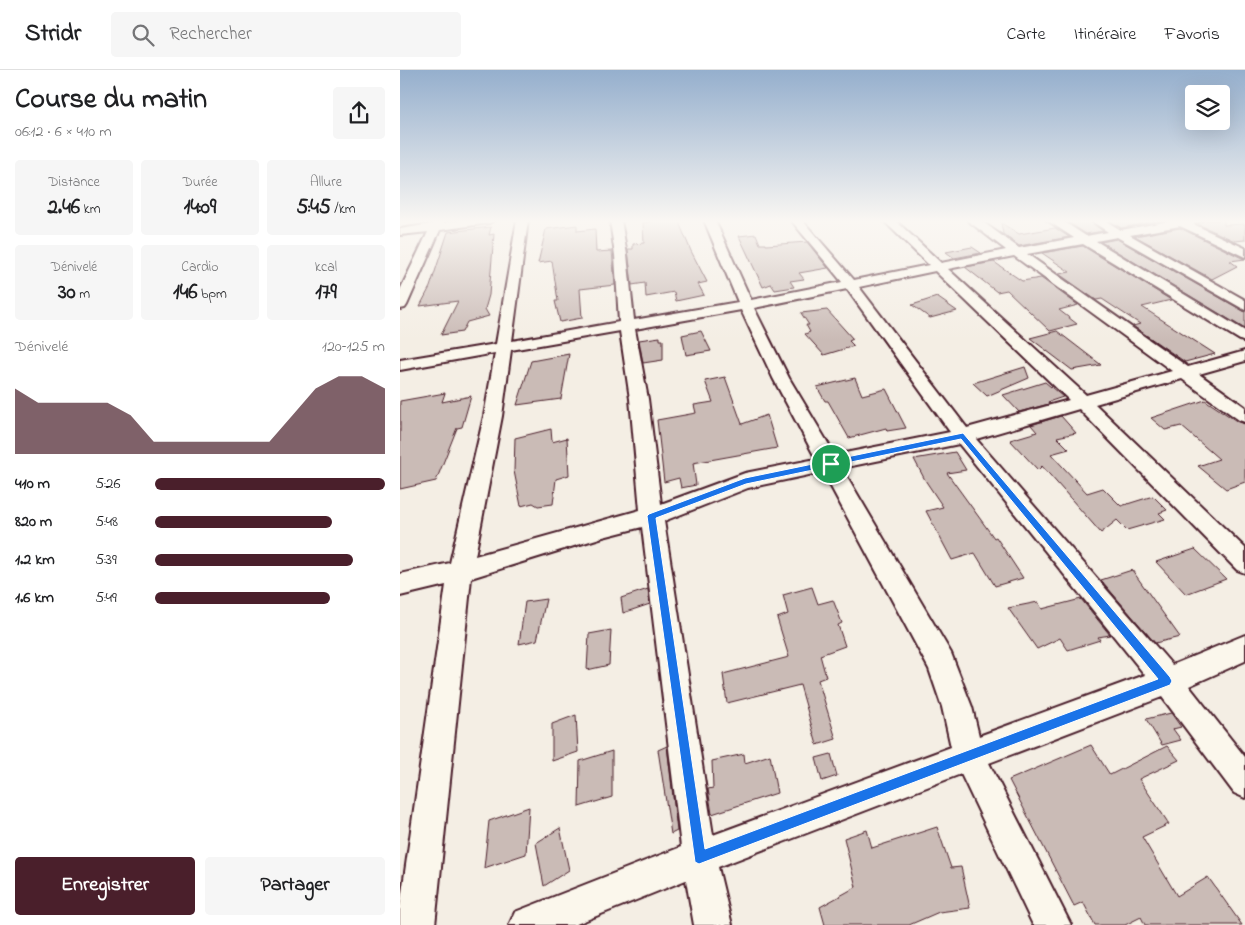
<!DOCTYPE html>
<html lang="fr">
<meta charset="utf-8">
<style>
body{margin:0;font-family:"Indie Flower",sans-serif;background:#f6f6f6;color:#202124;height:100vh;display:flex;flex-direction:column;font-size:19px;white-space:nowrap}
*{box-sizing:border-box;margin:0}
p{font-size:16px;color:#757577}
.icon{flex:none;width:28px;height:28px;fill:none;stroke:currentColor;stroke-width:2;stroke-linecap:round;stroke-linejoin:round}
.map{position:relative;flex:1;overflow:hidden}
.panel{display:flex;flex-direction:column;background:#fff;width:400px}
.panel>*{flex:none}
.tools{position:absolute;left:785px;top:15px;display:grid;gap:10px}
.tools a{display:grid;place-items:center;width:45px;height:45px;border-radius:5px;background:#fff;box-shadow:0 5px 20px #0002;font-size:25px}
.pin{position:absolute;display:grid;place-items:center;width:42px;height:42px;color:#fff;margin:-21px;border:2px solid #fff;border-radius:50%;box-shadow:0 1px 5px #0007}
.round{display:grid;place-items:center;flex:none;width:52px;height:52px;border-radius:5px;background:#f6f6f6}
.headline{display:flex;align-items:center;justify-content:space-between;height:85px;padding:0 15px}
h1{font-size:28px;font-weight:700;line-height:38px}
.stats{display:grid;grid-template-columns:repeat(3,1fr);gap:8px;height:85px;padding:5px 15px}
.stats div{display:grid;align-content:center;border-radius:5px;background:#f6f6f6;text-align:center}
.stats b{font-size:21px;font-weight:700}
.stats small{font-size:14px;font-weight:400}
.stats p{font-size:14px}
.chart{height:140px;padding:10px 15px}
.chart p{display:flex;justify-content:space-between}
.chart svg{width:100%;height:90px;margin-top:5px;fill:#4a1f2b;opacity:.7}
.primary-button{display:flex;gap:10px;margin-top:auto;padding:10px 15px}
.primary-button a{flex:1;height:58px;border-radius:5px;background:#4a1f2b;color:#fff;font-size:20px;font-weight:700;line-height:58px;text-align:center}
.primary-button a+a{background:#f6f6f6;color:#202124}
ul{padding:0 15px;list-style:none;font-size:16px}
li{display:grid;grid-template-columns:80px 60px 1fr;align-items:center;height:38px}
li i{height:12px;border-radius:6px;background:#4a1f2b}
header{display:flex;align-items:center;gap:30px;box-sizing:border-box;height:70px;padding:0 25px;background:#fff;border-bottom:1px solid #e0e0e0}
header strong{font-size:24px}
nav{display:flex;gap:28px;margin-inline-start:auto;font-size:18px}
.search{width:350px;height:45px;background:#f6f6f6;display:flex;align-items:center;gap:12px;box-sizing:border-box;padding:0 18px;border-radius:5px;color:#757577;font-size:19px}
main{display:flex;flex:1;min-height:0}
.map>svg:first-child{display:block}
.building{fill:#cabbb6;stroke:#4a1f2b}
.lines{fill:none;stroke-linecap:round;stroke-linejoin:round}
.minor-casing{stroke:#4a1f2b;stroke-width:4}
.minor{fill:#fbf7ec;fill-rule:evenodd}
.route{fill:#1a73e8;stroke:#fff;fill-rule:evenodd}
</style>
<header>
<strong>Stridr</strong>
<div class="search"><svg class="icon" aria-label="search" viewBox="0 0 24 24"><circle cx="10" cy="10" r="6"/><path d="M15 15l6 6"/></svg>Rechercher</div>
<nav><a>Carte</a><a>Itinéraire</a><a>Favoris</a></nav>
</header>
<main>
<section class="panel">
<div class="headline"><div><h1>Course du matin</h1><p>06:12 · 6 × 410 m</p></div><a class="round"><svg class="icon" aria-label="share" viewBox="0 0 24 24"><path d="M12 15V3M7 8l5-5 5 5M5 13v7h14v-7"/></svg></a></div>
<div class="stats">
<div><p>Distance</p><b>2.46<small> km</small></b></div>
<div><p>Durée</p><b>14:09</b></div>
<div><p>Allure</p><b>5:45<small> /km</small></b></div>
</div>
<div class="stats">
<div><p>Dénivelé</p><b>30<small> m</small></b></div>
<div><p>Cardio</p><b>146<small> bpm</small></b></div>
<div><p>kcal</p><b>179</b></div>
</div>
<div class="chart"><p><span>Dénivelé</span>120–125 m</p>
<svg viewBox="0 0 160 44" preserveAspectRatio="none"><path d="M0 44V12L10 19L20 19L30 19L40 19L50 25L60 38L70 38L80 38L90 38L100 38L110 38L120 25L130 12L140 6L150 6L160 12V44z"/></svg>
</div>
<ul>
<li><b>410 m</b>5:26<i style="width:100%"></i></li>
<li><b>820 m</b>5:48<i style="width:77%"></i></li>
<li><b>1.2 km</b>5:39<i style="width:86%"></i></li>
<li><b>1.6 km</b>5:49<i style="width:76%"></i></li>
</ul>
<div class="primary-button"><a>Enregistrer</a><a>Partager</a></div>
</section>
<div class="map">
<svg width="845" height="855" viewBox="0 0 845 855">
<rect width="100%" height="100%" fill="#f4eee4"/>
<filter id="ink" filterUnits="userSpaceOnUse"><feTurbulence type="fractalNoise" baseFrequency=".02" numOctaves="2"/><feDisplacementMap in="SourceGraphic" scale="10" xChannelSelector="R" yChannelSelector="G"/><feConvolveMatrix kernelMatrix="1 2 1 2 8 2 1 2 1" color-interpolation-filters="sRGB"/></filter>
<g filter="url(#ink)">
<g class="building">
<polygon points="258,150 278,150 291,181 307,212 298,214 304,225 276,231 274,222 246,227 245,213 232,215 228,179 233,179 233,174 244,173 243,153"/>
<polygon points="665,150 688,150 703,161 686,164"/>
<polygon points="709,150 762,150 721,158"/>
<polygon points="804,150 824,150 824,155 845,154 845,170 835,171 798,154"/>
<polygon points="601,153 619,164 655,158 669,167 619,176 603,164"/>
<polygon points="177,155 177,161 195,159 196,182 212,181 215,215 180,219 182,248 160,252 155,231 158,231 152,191 138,193 146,159"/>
<polygon points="91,157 89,165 94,164 89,225 85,239 89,246 67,252 62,262 41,265 58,231 20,236 30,217 48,162"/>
<polygon points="780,158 844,189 845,189 830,191 837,196 812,209 735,166"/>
<polygon points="356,164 360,174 366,174 366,175 407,172 428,198 399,203 404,209 390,211 394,217 375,220 371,214 363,217 339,166"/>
<polygon points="717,169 845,242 845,259 701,172"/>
<polygon points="683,176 771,230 742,237 815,284 785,292 733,256 740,254 702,229 696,230 659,204 670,202 642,183"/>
<polygon points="572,177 581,183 554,188 546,182"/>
<polygon points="594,192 622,211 641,208 678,235 659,240 677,254 650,261 607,220 597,222 565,197"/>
<polygon points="537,227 557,241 530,248 512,235"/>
<polygon points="427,240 453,269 449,271 454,276 424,285 405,264 410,262 406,255 409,255 401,243"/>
<polygon points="301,261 311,281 286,285 282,265"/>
<polygon points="657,261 700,294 701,295 672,300 630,268"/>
<polygon points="260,267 260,270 263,270 263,290 243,293 239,270"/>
<polygon points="169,284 161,329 117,335 131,291"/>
<polygon points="625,297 629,308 587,326 573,313"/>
<polygon points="325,307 342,354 367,345 377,378 293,393 296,415 281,418 279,408 264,412 257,350 296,343 294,335 313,332 305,311"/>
<polygon points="455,308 462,325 486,319 506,358 487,361 486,358 449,368 428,331 425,331 417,317"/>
<polygon points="645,312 663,327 648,332 649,334 619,342 603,325"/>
<polygon points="45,323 42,332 71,326 62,357 57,358 36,411 0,419 0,331"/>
<polygon points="805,330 838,352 845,354 845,412 826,419 798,396 819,389 781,356 765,360 751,348"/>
<polygon points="661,346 676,363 657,367 669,379 651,384 687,423 703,418 721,436 753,426 767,440 759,443 765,449 727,460 717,450 701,463 642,396 638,400 610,370 637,362 631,355"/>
<polygon points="151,359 152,372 167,368 169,405 156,409 153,434 138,436 133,433 121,436 114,401 115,368"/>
<polygon points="555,382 566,400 547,403 594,468 596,467 623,508 595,516 575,483 552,490 526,441 543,437 525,410 514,389"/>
<polygon points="795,479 826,509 786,524 756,492"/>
<polygon points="732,500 780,567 755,573 701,510"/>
<polygon points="412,517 418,534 433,530 442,553 438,555 445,576 420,585 426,607 418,610 436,669 417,675 400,615 327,633 323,604 389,587 377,548 388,544 383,525"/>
<polygon points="248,519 250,534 223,543 221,528"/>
<polygon points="146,529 137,570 119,574 125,532"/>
<polygon points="681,529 710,565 698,567 700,570 668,580 660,568 637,579 608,538 638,532 642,539"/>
<polygon points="211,560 209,595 187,600 189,564"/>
<polygon points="771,643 781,657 773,659 781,670 762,675 746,649"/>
<polygon points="176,645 178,682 152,691 152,654"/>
<polygon points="691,675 710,705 767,676 779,690 739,709 769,754 742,767 777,826 808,807 842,855 745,855 741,847 725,855 695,855 683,832 674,836 609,710"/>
<polygon points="267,676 277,761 271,764 258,680"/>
<polygon points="212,681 212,727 179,737 180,691"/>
<polygon points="344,684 345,693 370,685 377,723 312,744 308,719 313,718 312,691"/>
<polygon points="431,684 437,706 422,711 416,688"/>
<polygon points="129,737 126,784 84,798 89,751"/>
<polygon points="537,757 551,798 561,797 570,838 539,842 509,855 425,855 420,837 456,817 444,768 467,760 472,778"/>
<polygon points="160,758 169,800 144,816 136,773"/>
</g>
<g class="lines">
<defs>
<g id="minor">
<polygon points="33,150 44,150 43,153 61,150 94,150 89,153 40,160 7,235 5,238 0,239 0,220 28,162 0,165 0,159 31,154"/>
<path d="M117 150H128L112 271 219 252 215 185 210 150H221L227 185 234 250 338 232 304 150H315L351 230 442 212 391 150H402L454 210 529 195 483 150H495L541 193 606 180 567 150H580L619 178 674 168 647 150H661L686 166 708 162 690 150H704L721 160 775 150H802L793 154 845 178V187L780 156 730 165 845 230V240L717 167 696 171 845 261V272L840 270 683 174 627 184 788 297 845 281V291L799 304 845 337V352L839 350 782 309 695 334 845 478V503L837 500 679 339 576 369 772 595 845 565V591L789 616 845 687V728L834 723 762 627 589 693 671 855H633L561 704 318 797 332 855H294L286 810 174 855H109L115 842 281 777 242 457 203 467 71 508 35 855H0V837L46 515 0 526V504L50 493 84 346 95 283 0 300V290L96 274ZM614 186 772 301 686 325 548 199ZM535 201 669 330 567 358 459 217ZM447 219 550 362 435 385 389 308 354 238ZM341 240 373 308 416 389 345 403 261 434 248 329 235 259ZM220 261 230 329 240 440 75 486 102 346 111 280ZM559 374 745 605 579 666 572 637 551 583 442 398ZM423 402 529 599 542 637 551 677 313 765 264 451 348 418Z"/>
</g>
</defs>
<use href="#minor" class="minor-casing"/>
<use href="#minor" class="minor"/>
</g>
</g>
<linearGradient id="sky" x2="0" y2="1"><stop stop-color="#95afcd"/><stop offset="0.56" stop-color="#faf7f3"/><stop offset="1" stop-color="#faf7f3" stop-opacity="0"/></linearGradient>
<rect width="845" height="270" fill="url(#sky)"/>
<path class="route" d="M563 363 770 607 772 611 770 615 299 794 295 792 247 446 249 444 345 408ZM561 369 758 609 305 779 256 448 346 414Z"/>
</svg>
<div class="tools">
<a><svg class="icon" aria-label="layers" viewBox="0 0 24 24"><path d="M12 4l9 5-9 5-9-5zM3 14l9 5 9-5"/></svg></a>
</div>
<div class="pin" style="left:431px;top:394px;background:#1e9e55"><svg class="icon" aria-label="arrive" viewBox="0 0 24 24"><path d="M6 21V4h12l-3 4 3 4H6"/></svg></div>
</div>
</main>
